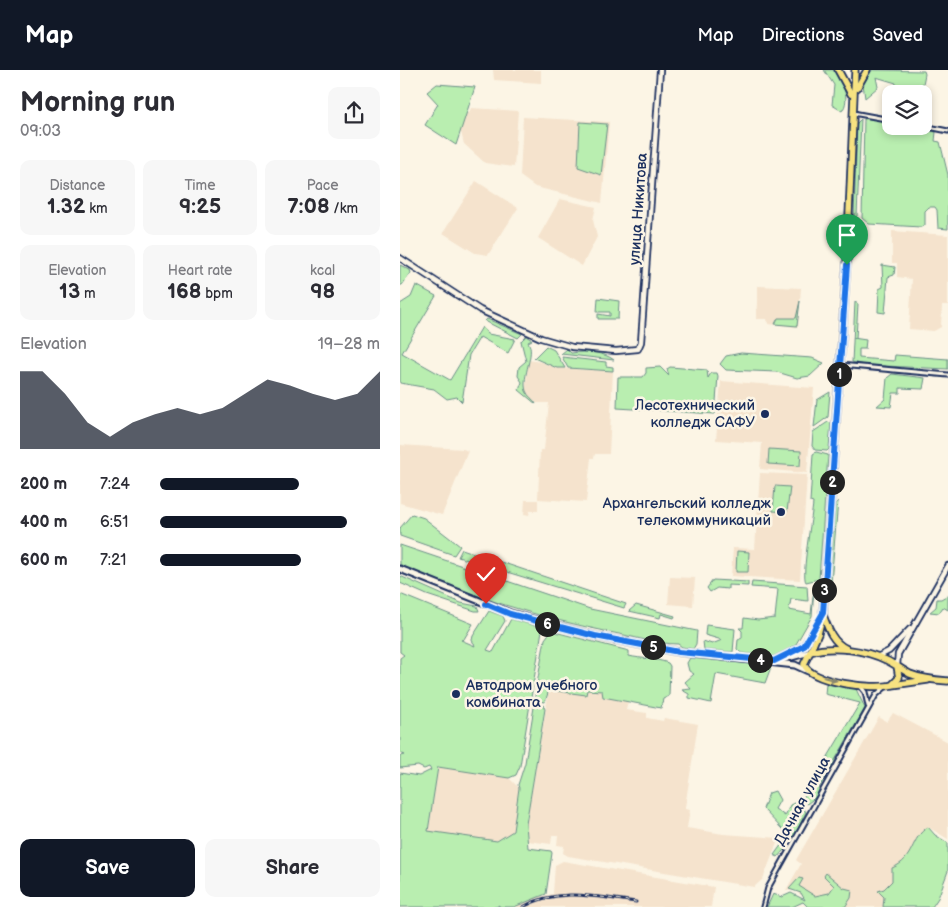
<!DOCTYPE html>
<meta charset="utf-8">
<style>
body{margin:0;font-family:"Balsamiq Sans",sans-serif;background:#f7f7f7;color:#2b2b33;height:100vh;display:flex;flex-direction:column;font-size:19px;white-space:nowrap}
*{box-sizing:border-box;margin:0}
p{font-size:16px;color:#7c7c81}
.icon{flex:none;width:28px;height:28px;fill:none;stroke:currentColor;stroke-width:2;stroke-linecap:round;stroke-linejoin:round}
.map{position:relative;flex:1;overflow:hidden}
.details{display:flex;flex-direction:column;background:#fff;width:400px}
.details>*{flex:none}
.buttons{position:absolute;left:482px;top:15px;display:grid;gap:10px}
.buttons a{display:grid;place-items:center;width:50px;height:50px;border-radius:10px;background:#fff;box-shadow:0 2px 8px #0003;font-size:25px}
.pin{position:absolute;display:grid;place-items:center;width:42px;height:42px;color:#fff;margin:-51px -21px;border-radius:50% 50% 50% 0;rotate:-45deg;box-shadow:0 0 5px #0007}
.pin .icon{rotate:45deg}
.km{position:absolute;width:25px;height:25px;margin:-12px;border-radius:50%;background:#222;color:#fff;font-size:14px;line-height:25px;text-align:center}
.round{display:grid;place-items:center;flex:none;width:52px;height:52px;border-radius:10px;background:#f7f7f7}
.headline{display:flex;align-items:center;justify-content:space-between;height:85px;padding:0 20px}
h1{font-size:28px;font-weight:700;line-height:38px}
.metrics{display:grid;grid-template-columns:repeat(3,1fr);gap:8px;height:85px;padding:5px 20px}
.metrics div{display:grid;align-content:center;border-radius:10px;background:#f7f7f7;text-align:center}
.metrics b{font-size:21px;font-weight:700}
.metrics small{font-size:14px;font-weight:400}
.metrics p{font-size:14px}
.chart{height:140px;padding:10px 20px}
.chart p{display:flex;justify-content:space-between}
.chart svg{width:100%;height:90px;margin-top:5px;fill:#111827;opacity:.7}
.primary-button{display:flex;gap:10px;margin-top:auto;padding:10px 20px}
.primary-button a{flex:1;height:58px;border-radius:10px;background:#111827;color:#fff;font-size:20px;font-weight:700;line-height:58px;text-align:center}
.primary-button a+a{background:#f7f7f7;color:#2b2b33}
ul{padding:0 20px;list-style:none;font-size:16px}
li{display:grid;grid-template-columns:80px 60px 1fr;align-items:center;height:38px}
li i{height:12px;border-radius:6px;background:#111827}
header{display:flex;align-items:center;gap:30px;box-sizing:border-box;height:70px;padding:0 25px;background:#111827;color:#fff}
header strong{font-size:24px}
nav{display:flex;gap:28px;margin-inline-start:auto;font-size:18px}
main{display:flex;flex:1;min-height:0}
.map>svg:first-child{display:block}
.built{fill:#f5e3cd}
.green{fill:#b9eeb0;stroke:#6a8e87}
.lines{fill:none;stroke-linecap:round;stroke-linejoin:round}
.minor-casing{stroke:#1b2f5e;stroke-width:7}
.tertiary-casing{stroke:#1b2f5e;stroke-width:8}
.secondary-casing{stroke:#1b2f5e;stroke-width:9}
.primary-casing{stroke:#1b2f5e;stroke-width:9}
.minor{stroke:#fcf5e5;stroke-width:3}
.tertiary{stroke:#fcf5e5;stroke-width:4.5}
.secondary{stroke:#fcf5e5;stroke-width:5}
.primary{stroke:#f7e281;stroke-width:5.5}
.rail-casing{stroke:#1b2f5e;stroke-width:3}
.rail{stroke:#fcf5e5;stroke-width:1;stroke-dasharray:4;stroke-linecap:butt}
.oneway{fill:#898870}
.route-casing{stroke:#fff;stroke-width:10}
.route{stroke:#1a73e8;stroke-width:6}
.poi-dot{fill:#1b2f5e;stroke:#fcf5e5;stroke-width:2}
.labels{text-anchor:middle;stroke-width:5;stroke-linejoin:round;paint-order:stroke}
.street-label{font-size:15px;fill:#1b2f5e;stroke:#fcf5e5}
.poi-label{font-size:15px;fill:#1b2f5e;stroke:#fcf5e5;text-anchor:end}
</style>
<header>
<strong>Map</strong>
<nav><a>Map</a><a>Directions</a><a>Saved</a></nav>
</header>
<main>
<section class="details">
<div class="headline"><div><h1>Morning run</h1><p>09:03</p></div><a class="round"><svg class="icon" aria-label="share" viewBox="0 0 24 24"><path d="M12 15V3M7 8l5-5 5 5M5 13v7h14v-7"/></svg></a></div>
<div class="metrics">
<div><p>Distance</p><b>1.32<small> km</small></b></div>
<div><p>Time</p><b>9:25</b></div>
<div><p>Pace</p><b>7:08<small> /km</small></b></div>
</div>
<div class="metrics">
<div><p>Elevation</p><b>13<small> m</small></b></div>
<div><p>Heart rate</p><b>168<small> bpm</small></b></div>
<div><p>kcal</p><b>98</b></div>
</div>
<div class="chart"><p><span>Elevation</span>19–28 m</p>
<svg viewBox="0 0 160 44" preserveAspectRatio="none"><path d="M0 44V6L10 6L20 17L30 31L40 38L50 31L60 27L70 24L80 27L90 24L100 17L110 10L120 13L130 17L140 20L150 17L160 6V44z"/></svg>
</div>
<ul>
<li><b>200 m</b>7:24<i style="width:63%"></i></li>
<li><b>400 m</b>6:51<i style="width:85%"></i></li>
<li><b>600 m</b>7:21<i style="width:64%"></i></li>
</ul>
<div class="primary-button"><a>Save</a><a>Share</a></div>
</section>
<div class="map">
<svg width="548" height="837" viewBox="0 0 548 837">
<rect width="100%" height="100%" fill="#fcf5e5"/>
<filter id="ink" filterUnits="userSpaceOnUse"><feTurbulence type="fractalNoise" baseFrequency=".02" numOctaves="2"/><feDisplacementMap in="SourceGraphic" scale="10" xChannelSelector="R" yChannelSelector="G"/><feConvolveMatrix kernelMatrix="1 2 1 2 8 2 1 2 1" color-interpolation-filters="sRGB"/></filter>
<g filter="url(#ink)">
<g class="built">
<polygon points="93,0 141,0 141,13 94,10"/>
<polygon points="71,38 118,41 114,97 85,93 64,74 57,47 69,43"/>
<polygon points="123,47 209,52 202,133 135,117 120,106"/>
<polygon points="76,111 118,138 88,185 75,183 43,163"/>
<polygon points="160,129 196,137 193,150 197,167 182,196 138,168"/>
<polygon points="492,161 548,165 548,235 542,235 541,257 534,261 509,259 512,209 497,207 497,193 492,193"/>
<polygon points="358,216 401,218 398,257 368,254 367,249 356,249"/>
<polygon points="128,290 141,292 157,298 213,301 209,384 195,384 194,388 191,388 186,432 138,429 140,380 144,380 149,333 137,333 125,323"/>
<polygon points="321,311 414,318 407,403 360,399 362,373 316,370"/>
<polygon points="0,375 63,379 68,381 42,445 0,433"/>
<polygon points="360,403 407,405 400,510 331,506 333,478 355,479"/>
<polygon points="125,430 138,430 138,441 130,441 129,445 124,444"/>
<polygon points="270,507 295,508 293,536 268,534"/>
<polygon points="149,620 186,625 187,620 203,621 203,627 228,632 226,640 247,643 247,648 263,651 264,648 298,654 285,737 285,739 290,740 287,758 323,764 379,768 363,809 354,817 168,786 163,783 164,776 157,775 158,765 152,765 151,774 128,771 126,754"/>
<polygon points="493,643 548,672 548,769 528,757 483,830 485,837 420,837 395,821 386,820 401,794 396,790 479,647 487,652"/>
<polygon points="38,697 109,708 119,718 113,761 97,771 28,762"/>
<polygon points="163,791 314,817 311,837 115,837 132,828 153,824 155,795"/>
</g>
<g class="green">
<path d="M424 0H436C442 11 451 29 442 41L432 35 434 15Z"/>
<polygon points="472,0 524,1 525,4 521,24 494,24 496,13 476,7 478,17 465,28 463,14"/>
<polygon points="37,14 75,17 56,75 25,55 38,34 27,22"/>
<polygon points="469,48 491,53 491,56 508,56 536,62 535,71 540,72 548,105 548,159 538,158 537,140 535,137 529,137 525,141 525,155 521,157 469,154 462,148 464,49"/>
<polygon points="461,49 457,146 454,148 457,53"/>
<polygon points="180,52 207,54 201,105 178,97"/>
<polygon points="0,195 10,200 11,203 2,215 0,215"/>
<polygon points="482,195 495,197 494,205 488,207 485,243 478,242 479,219 483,217"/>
<polygon points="16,215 36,226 2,283 50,310 82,257 88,264 115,269 108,283 80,267 69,285 62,332 57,327 47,329 34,319 0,313 0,234 11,227"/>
<polygon points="198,228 219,231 218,249 198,249 198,244 210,246 210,242 197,242"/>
<polygon points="400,231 397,256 375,254 378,248 396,248"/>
<polygon points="455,232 458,234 456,268 453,268 466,270 465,279 459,279 459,288 494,291 495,285 548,289 548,299 464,295 452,292"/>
<polygon points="87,249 122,264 118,268 85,251"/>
<path d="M126 266 132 270 128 272C136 283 121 306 126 321 128 327 134 329 136 334L119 320 122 312 118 306 119 297 126 291 121 271Z"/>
<polygon points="146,276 154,280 165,298 157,298 134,288"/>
<path d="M167 279 171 283C186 281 204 282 214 290L161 284Z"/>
<polygon points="341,283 412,288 424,293 410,306 397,308 377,302 326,300 320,294 326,286"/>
<polygon points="162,287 206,292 206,296 213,297 213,301 168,298"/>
<polygon points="260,297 269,306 267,299 270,297 307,300 308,308 311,303 317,303 318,306 315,344 217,338 218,307 243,307 246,303 246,298"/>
<polygon points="492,304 525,308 523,319 500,318 500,323 493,323 491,337 477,336 485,329 487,308"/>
<polygon points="430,322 428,347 414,357 417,330"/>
<polygon points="428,352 431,353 429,379 427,381 415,380 412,376 413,362"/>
<polygon points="369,379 401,381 400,396 368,394"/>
<path d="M416 382 428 385 419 509 406 512C401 506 412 447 413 433L410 432 413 384Z"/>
<polygon points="375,416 390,417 387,442 373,441"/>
<polygon points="438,431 430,525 428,525 435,434"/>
<polygon points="12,444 24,448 60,476 54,485 0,466 0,458"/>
<path d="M0 475 190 539 297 561 296 574 293 579 282 577 278 574C257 574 235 567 214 563 140 548 70 526 0 496Z"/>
<polygon points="62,479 226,534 224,538 58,487"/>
<polygon points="337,481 349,482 348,502 336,502"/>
<polygon points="0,506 61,533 77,536 79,541 75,541 27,525 0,513"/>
<polygon points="313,510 348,512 348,516 328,515 328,519 317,518 310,522 307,518"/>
<polygon points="352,512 407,516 408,531 391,529 389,540 411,544 414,519 412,546 388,588 341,583 337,579 338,570 342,568 342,561 339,558 343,558 344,548 358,550 375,548 378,519 351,517"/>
<polygon points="0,524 73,554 64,569 61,570 75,576 72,570 73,566 89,541 103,546 105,551 87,580 93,582 111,549 140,557 142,560 120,696 116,705 109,708 38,697 28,761 97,771 113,761 119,718 118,715 125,693 134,637 143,635 145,639 126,754 128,778 151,781 152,783 146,824 114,837 99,837 99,835 96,837 0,837 0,703 19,706 31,700 29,697 24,699 18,696 0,698 0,686 5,685 0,683 0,588 4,585 0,582"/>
<polygon points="548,525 548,540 543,537 539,543 530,542 536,537 537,529 541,529"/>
<polygon points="236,535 275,546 274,548 261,544 260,548 229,541"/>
<polygon points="306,555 335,559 333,582 304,580 303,571 312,574 322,570 305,565"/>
<path d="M151 561 229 581V586C241 589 255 588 268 593L270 596 269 626 263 629 261 638 203 627 202 621 187 620 186 625 149 620 145 632 138 631 135 625 145 569Z"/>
<polygon points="290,588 369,595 371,597 365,613 316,604 311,633 289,628 289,624 282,620 291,619 285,612 294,604 289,601 287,593"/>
<polygon points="426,614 456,619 465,638 419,718 417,726 407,734 402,730 460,633 425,624"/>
<polygon points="375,721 380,730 375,739 385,746 390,735 394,733 402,736 406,742 393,769 378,787 374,785 382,774 384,761 363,739 369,723"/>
<path d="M528 757 535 765 548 773V801L538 828 532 837H483L484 827 478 821 484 819 492 811V798C515 789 510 768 528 757Z"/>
<polygon points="426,803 444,818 452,820 451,828 445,837 408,837 403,832 392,837 367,837 373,824 382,827 391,823 405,830 401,823 389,819 399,808 403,809 399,816 415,826 429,823 434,816 424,806"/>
</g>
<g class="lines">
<defs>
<g id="minor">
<polyline points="453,43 491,50"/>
<polyline points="524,56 548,61"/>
<polyline points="440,295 548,305"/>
<polyline points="461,617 465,622 468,636"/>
<polyline points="363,837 368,818 476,625 484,618"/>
</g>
<g id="tertiary">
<polyline points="0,188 80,240 141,268 172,277 216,281 238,279 241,272 260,0"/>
<polyline points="479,586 489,581 510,559"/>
<polyline points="497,596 498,584 548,496"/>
</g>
<g id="secondary">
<polyline points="0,499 110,543 195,566 279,582 395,595 408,601"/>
<polyline points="384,589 410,582"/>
<polyline points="374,591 404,576 420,550"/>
</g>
<g id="primary">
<polyline points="438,0 451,24"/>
<polyline points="457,18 467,0"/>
<path d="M423 545C428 559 433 573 447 579"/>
<polyline points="410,582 418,564 423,543 447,192 455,0"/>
<path d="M497 596 499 608 492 615C475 620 410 613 404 594L410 582C433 575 465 580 486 590 495 594 502 600 510 604 522 609 535 610 548 611"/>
<polyline points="493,615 528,610"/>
</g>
</defs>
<use href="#minor" class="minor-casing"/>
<use href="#tertiary" class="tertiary-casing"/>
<use href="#secondary" class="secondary-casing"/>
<use href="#primary" class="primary-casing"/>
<use href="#minor" class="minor"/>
<use href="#tertiary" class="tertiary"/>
<use href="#secondary" class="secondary"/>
<use href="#primary" class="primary"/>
<defs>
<path id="rail" d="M123 837C159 817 197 827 236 832"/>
</defs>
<use href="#rail" class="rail-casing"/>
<use href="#rail" class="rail"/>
</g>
<defs><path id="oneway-solid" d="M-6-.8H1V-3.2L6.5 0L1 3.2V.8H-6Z" transform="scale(1.25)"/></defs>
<use class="oneway" href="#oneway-solid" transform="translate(430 609) rotate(15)"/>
</g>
<g class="lines" filter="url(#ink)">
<defs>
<polyline id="route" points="86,534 110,544 195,566 279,582 374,591 404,576 423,543 447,195"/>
</defs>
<use href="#route" class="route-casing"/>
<use href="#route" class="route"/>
</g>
<g class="poi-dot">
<circle cx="365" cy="344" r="5"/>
<circle cx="381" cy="442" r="5"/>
<circle cx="56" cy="624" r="5"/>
</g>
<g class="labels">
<g class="street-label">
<text transform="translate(238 139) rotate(-86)" y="5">улица Никитова</text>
<text transform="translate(402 731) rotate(-61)" y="5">Дачная улица</text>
</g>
<g class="poi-label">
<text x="355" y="340">Лесотехнический<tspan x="355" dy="17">колледж САФУ</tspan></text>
<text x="371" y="438">Архангельский колледж<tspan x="371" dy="17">телекоммуникаций</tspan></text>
<text x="66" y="620" text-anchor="start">Автодром учебного<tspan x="66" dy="17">комбината</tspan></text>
</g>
</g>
</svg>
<div class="buttons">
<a><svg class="icon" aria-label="layers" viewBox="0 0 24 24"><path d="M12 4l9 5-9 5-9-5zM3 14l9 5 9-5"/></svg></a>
</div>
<div class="pin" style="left:447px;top:195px;background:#1e9e55"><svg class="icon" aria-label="arrive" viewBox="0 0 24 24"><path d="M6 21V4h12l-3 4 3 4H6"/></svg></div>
<div class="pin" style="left:86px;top:534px;background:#d93025"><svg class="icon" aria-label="check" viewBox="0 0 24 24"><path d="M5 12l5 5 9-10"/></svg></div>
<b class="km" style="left:439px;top:304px">1</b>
<b class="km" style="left:432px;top:412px">2</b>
<b class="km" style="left:424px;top:520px">3</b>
<b class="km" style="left:360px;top:590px">4</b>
<b class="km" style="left:253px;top:577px">5</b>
<b class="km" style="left:147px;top:554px">6</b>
</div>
</main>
